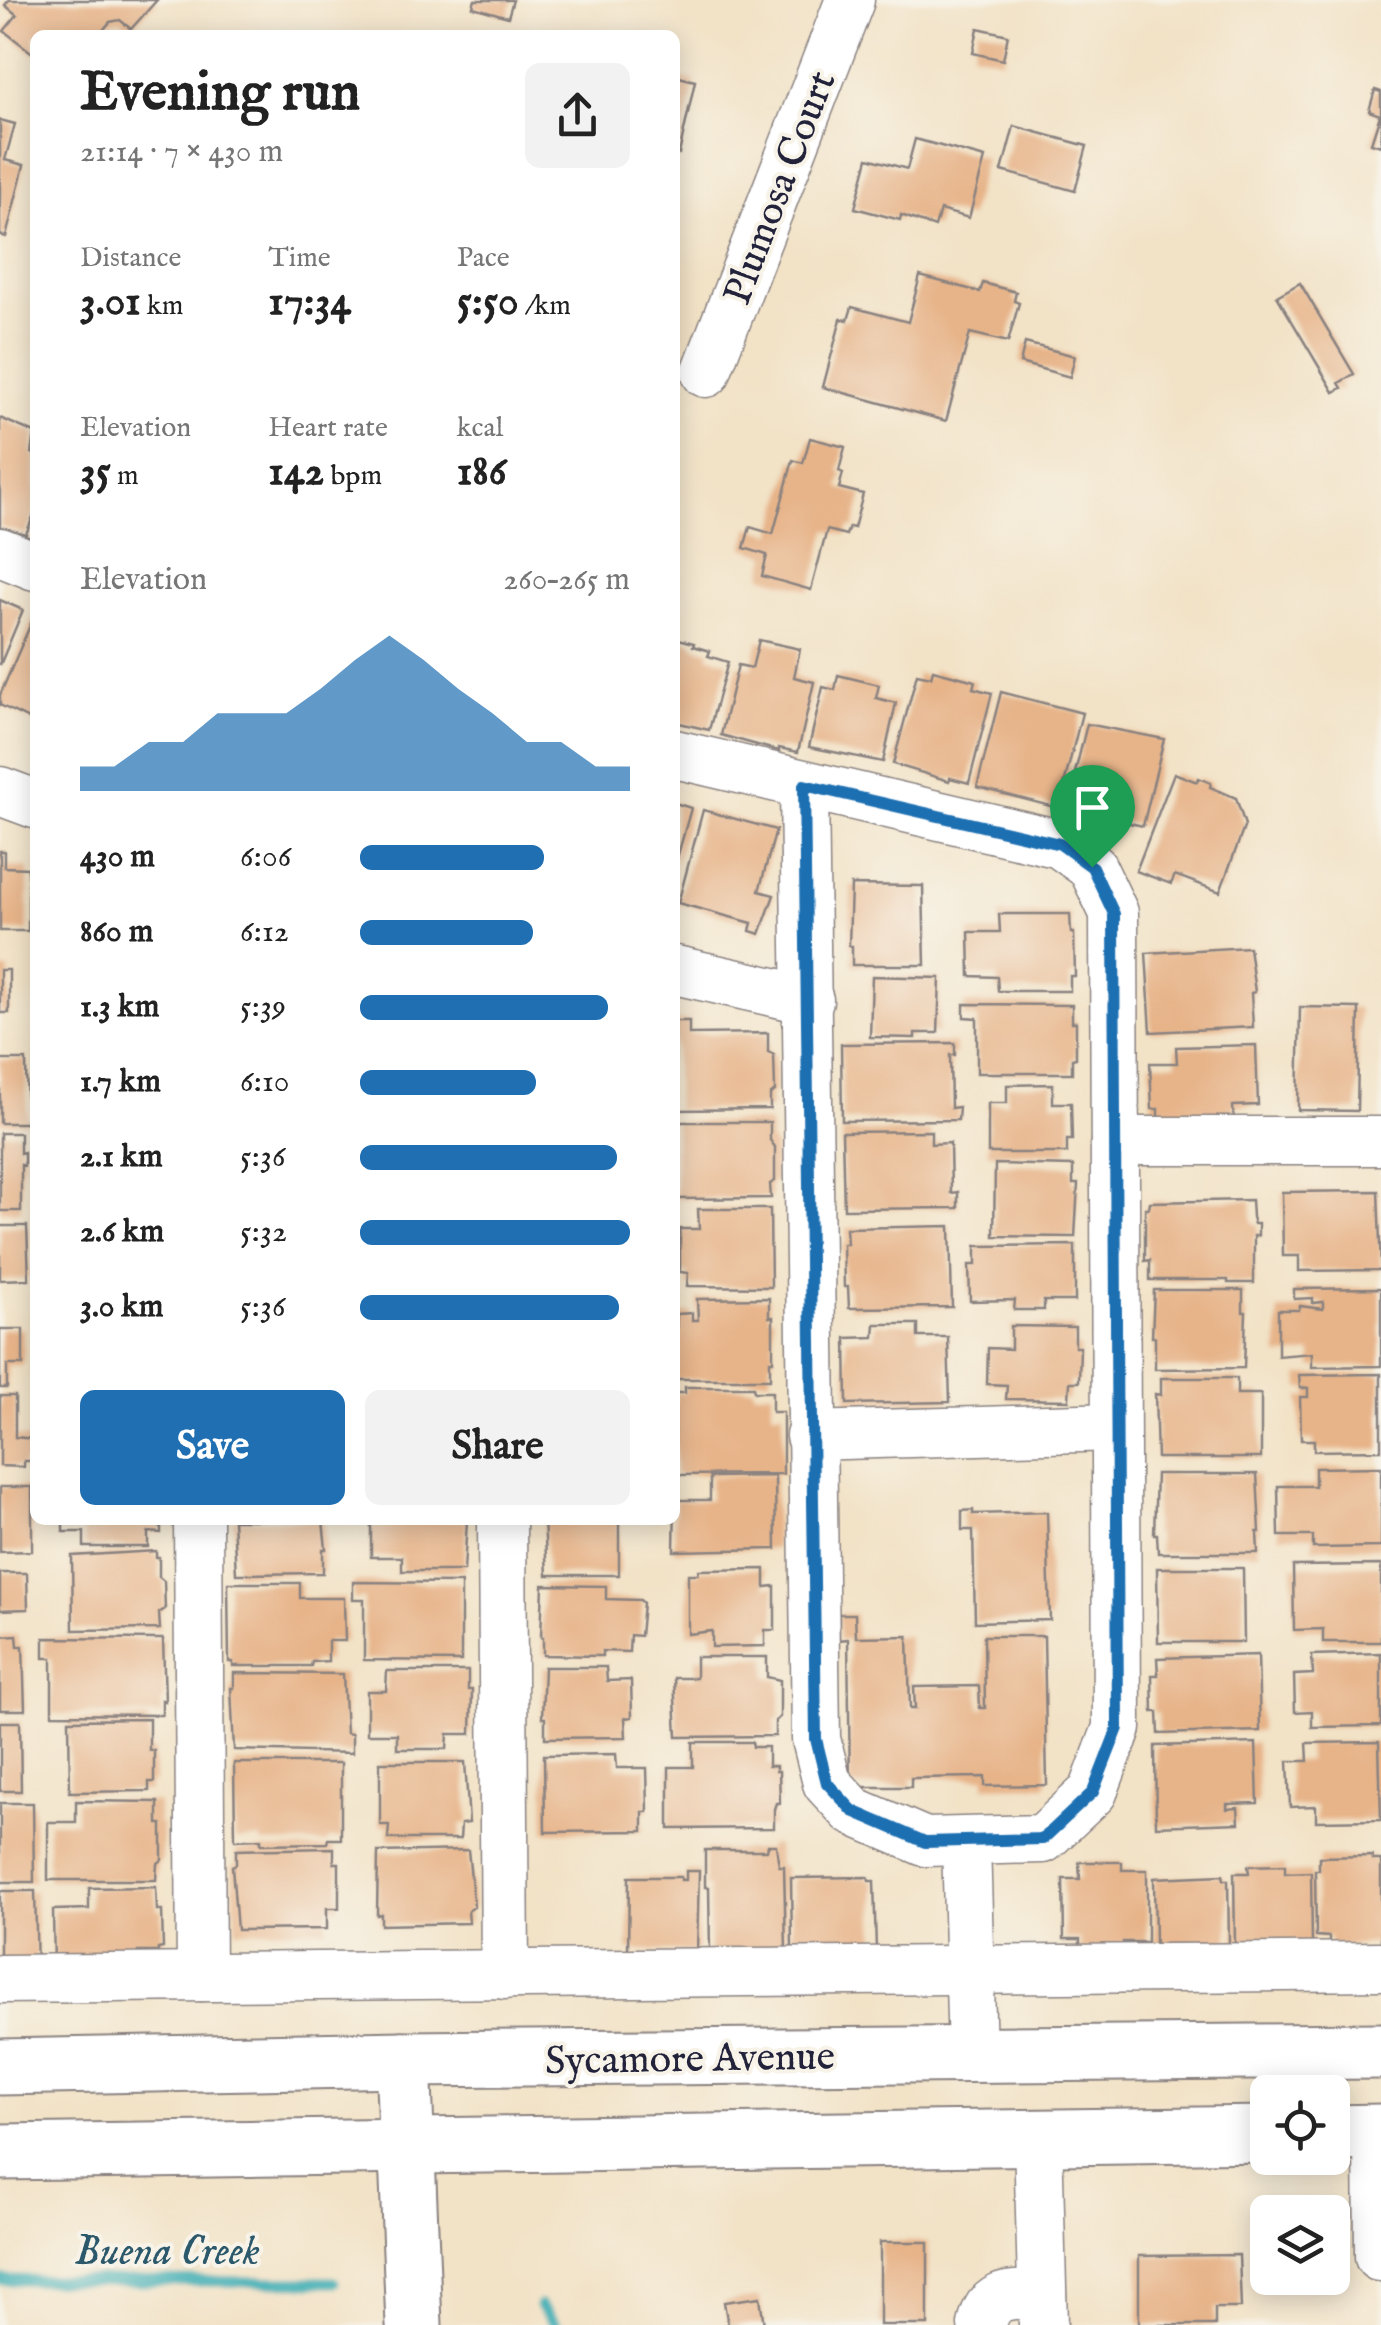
<!DOCTYPE html>
<meta charset="utf-8">
<style>
body{margin:0;font-family:"IM FELL English",serif;background:#f2f2f2;color:#222;height:100vh;display:flex;flex-direction:column;font-size:38px;white-space:nowrap}
*{box-sizing:border-box;margin:0}
p{font-size:32px;color:#767676}
.icon{flex:none;width:55px;height:55px;fill:none;stroke:currentColor;stroke-width:2;stroke-linecap:round;stroke-linejoin:round}
.map{position:relative;flex:1;overflow:hidden}
.details{position:absolute;left:30px;top:30px;width:650px;height:1495px;display:flex;flex-direction:column;background:#fff;border-radius:15px;box-shadow:0 5px 25px #0003}
.details>*{flex:none}
.tools{position:absolute;left:1250px;top:2075px;display:grid;gap:20px}
.tools a{display:grid;place-items:center;width:100px;height:100px;border-radius:15px;background:#fff;box-shadow:0 5px 25px #0003;font-size:50px}
.pin{position:absolute;display:grid;place-items:center;width:85px;height:85px;color:#fff;margin:-102px -42px;border-radius:50% 50% 50% 0;rotate:-45deg;box-shadow:0 0 10px #0007}
.pin .icon{rotate:45deg}
.round{display:grid;place-items:center;flex:none;width:105px;height:105px;border-radius:15px;background:#f2f2f2}
.overview{display:flex;align-items:center;justify-content:space-between;height:170px;padding:0 50px}
h1{font-size:55px;font-weight:700;line-height:75px}
.metrics{display:grid;grid-template-columns:repeat(3,1fr);gap:15px;height:170px;padding:10px 50px}
.metrics div{display:grid;align-content:center}
.metrics b{font-size:42px;font-weight:700}
.metrics small{font-size:28px;font-weight:400}
.metrics p{font-size:28px}
.chart{height:280px;padding:20px 50px}
.chart p{display:flex;justify-content:space-between}
.chart svg{width:100%;height:180px;margin-top:10px;fill:#1f6fb2;opacity:.7}
.button{display:flex;gap:20px;margin-top:auto;padding:20px 50px}
.button a{flex:1;height:115px;border-radius:15px;background:#1f6fb2;color:#fff;font-size:40px;font-weight:700;line-height:115px;text-align:center}
.button a+a{background:#f2f2f2;color:#222}
ul{padding:0 50px;list-style:none;font-size:32px}
li{display:grid;grid-template-columns:160px 120px 1fr;align-items:center;height:75px}
li i{height:25px;border-radius:12px;background:#1f6fb2}
.map>svg:first-child{display:block}
.lines{fill:none;stroke-linecap:round;stroke-linejoin:round}
.stream{stroke:#39abb2;stroke-width:11}
.building{fill:#e7b489}
.minor-casing{stroke:#8a8280;stroke-width:51}
.major-casing{stroke:#8a8280;stroke-width:59}
.minor{stroke:#fff;stroke-width:48}
.major{stroke:#fff;stroke-width:55}
.route-casing{stroke:#fff;stroke-width:20}
.route{stroke:#1f6fb2;stroke-width:12}
.labels{text-anchor:middle;stroke-width:8;stroke-linejoin:round;paint-order:stroke}
.street-label{font-size:40px;fill:#22223b;stroke:#f7f3e8}
.water-label{font-size:42px;font-style:italic;fill:#2b596b;stroke:#f7f3e8}
</style>
<div class="map">
<svg width="1381" height="2325" viewBox="0 0 1381 2325">
<rect width="100%" height="100%" fill="#f7f3e8"/>
<filter id="ink" filterUnits="userSpaceOnUse"><feTurbulence type="fractalNoise" baseFrequency=".01" numOctaves="2"/><feDisplacementMap in="SourceGraphic" scale="20" xChannelSelector="R" yChannelSelector="G"/><feConvolveMatrix kernelMatrix="1 2 1 2 8 2 1 2 1" color-interpolation-filters="sRGB"/></filter>
<filter id="wash" filterUnits="userSpaceOnUse"><feTurbulence type="fractalNoise" baseFrequency=".0048" numOctaves="4" result="noise"/><feDisplacementMap in="SourceGraphic" scale="40" xChannelSelector="R" yChannelSelector="G"/><feGaussianBlur stdDeviation="2.25" result="paint"/><feColorMatrix in="noise" values="0 0 0 0 0 0 0 0 0 0 0 0 0 0 0 0 0 1.4 0 .05"/><feComposite in="paint" operator="in"/></filter>
<g filter="url(#wash)">
<rect width="100%" height="100%" fill="#f2e2c6"/>
<g class="lines">
<g class="stream">
<polyline points="0,2280 334,2282"/>
<polyline points="540,2306 556,2325"/>
</g>
</g>
<g id="blocks">
<g class="building">
<polygon points="9,0 157,0 131,29 120,20 110,22 99,35 35,35 35,55 4,31 17,15 5,5"/>
<polygon points="475,0 513,0 508,17 473,7"/>
<polygon points="978,28 1008,35 1003,60 973,53"/>
<polygon points="675,76 695,81 679,154 675,153"/>
<polygon points="1375,90 1381,92 1381,146 1371,143 1380,115 1369,111"/>
<polygon points="0,120 15,124 5,160 24,165 6,237 0,235"/>
<polygon points="1014,126 1087,146 1075,191 1002,171"/>
<polygon points="915,139 985,158 969,218 940,210 935,227 901,215 900,220 855,208 868,158 907,169"/>
<polygon points="920,276 980,292 983,283 1016,292 1014,301 1019,303 1008,342 970,333 946,421 823,387 841,319 848,320 852,307 908,322"/>
<polygon points="1300,283 1354,374 1339,383 1342,388 1334,392 1277,296"/>
<polygon points="1025,343 1075,356 1070,377 1020,363"/>
<polygon points="0,418 35,433 32,453 35,455 35,512 26,534 0,527"/>
<polygon points="810,438 845,447 839,471 843,473 839,488 863,494 854,528 849,527 846,535 827,530 811,590 762,576 767,555 744,548 750,527 773,534 793,460 803,463"/>
<polygon points="0,600 23,610 0,665"/>
<polygon points="35,614 35,722 0,705 0,695"/>
<polygon points="675,638 694,643 693,646 710,651 708,656 728,662 709,730 675,722"/>
<polygon points="759,640 800,649 794,677 814,682 798,752 779,748 779,751 721,735 738,665 752,668"/>
<polygon points="933,670 975,681 973,688 992,693 969,783 950,778 949,781 893,764 917,674 931,677"/>
<polygon points="838,675 879,685 876,698 896,703 883,762 809,747 823,687 835,690"/>
<polygon points="1001,692 1082,713 1058,808 977,787"/>
<polygon points="1087,724 1164,739 1143,826 1066,809"/>
<polygon points="1174,773 1197,782 1199,778 1211,783 1210,787 1236,798 1245,825 1220,892 1175,875 1171,884 1136,871"/>
<polygon points="675,803 691,808 676,862 675,862"/>
<polygon points="703,810 776,830 759,891 774,895 760,934 750,931 752,923 678,903"/>
<polygon points="0,851 4,851 4,867 28,868 28,931 0,931"/>
<polygon points="851,885 923,886 925,965 852,965 852,946 849,946"/>
<polygon points="999,914 1070,914 1071,933 1074,933 1075,976 1070,976 1070,991 998,991 997,977 970,976 969,932 1000,932"/>
<polygon points="1249,947 1255,992 1251,993 1253,1027 1151,1032 1146,953"/>
<rect x="0" y="970" width="9" height="43"/>
<polygon points="872,976 940,978 938,1033 915,1033 915,1038 870,1037"/>
<polygon points="964,1004 1072,1005 1072,1022 1076,1022 1076,1058 1072,1059 1072,1073 977,1073 977,1018 964,1017"/>
<polygon points="1300,1007 1359,1008 1357,1111 1298,1110"/>
<polygon points="675,1021 689,1021 689,1034 768,1033 768,1052 774,1055 775,1091 770,1095 770,1109 675,1110"/>
<polygon points="955,1043 955,1055 950,1055 951,1108 959,1107 958,1120 842,1121 841,1044"/>
<polygon points="1256,1045 1258,1105 1233,1106 1234,1124 1158,1127 1158,1109 1152,1109 1150,1063 1177,1063 1176,1047"/>
<polygon points="0,1060 26,1060 27,1123 0,1123"/>
<polygon points="1053,1084 1053,1103 1071,1103 1072,1140 1067,1140 1067,1153 988,1153 988,1103 1007,1103 1007,1085"/>
<polygon points="675,1122 770,1122 770,1140 775,1147 775,1181 770,1184 771,1198 675,1199"/>
<polygon points="931,1131 931,1144 950,1143 951,1193 958,1192 958,1208 844,1209 842,1132"/>
<polygon points="0,1133 20,1133 20,1153 24,1152 24,1166 21,1165 21,1211 0,1211"/>
<polygon points="995,1164 1073,1166 1073,1184 1078,1184 1075,1237 994,1236"/>
<polygon points="1378,1191 1381,1270 1299,1271 1299,1256 1283,1256 1282,1192"/>
<polygon points="1251,1200 1252,1217 1254,1224 1258,1224 1258,1236 1254,1236 1254,1283 1228,1283 1228,1280 1150,1280 1150,1260 1145,1261 1145,1208 1149,1208 1150,1202"/>
<polygon points="698,1209 770,1209 771,1287 687,1286 688,1273 680,1272 680,1229 699,1229"/>
<polygon points="0,1226 27,1226 29,1279 0,1280"/>
<polygon points="950,1226 952,1307 849,1308 848,1287 844,1287 843,1244 847,1244 846,1228"/>
<polygon points="1075,1245 1075,1301 1044,1301 1044,1310 1014,1310 1015,1300 970,1301 969,1265 976,1265 976,1246"/>
<polygon points="1381,1288 1381,1366 1312,1367 1312,1353 1278,1356 1278,1310 1299,1310 1300,1306 1323,1309 1323,1302 1313,1303 1313,1298 1294,1299 1294,1289"/>
<polygon points="1154,1290 1243,1290 1243,1312 1246,1312 1244,1368 1155,1369 1155,1337 1152,1337"/>
<polygon points="769,1298 769,1317 773,1317 773,1361 770,1361 770,1379 675,1379 677,1314 692,1313 692,1320 698,1320 697,1299"/>
<polygon points="875,1324 918,1324 918,1337 948,1337 950,1402 847,1404 846,1338 874,1337"/>
<polygon points="1011,1326 1075,1327 1075,1347 1080,1347 1079,1382 1070,1382 1069,1400 1006,1399 1007,1385 987,1384 988,1348 1011,1349"/>
<polygon points="0,1329 23,1329 23,1365 7,1365 7,1388 0,1388"/>
<polygon points="1381,1374 1381,1450 1314,1451 1314,1440 1301,1440 1300,1397 1308,1397 1308,1388 1300,1388 1299,1375"/>
<polygon points="1161,1378 1237,1378 1237,1394 1261,1394 1261,1458 1157,1458 1155,1394 1161,1395"/>
<polygon points="685,1387 753,1387 754,1392 772,1392 772,1412 783,1412 783,1474 675,1475 675,1393 685,1393"/>
<polygon points="0,1396 15,1396 15,1437 34,1439 34,1461 24,1461 24,1467 0,1466"/>
<polygon points="1381,1467 1381,1547 1313,1548 1313,1536 1279,1536 1278,1486 1315,1486 1315,1468"/>
<polygon points="1156,1474 1257,1474 1260,1532 1257,1532 1258,1553 1158,1553 1157,1534 1154,1534"/>
<polygon points="775,1476 776,1549 674,1551 675,1500 710,1500 710,1477"/>
<polygon points="0,1487 32,1487 32,1551 0,1552"/>
<polygon points="973,1510 973,1514 1047,1512 1050,1620 975,1622 973,1530 962,1530 962,1511"/>
<polygon points="63,1520 161,1520 161,1533 148,1532 148,1547 84,1547 84,1532 63,1532"/>
<polygon points="233,1520 323,1520 326,1549 323,1549 323,1573 236,1574"/>
<polygon points="371,1520 467,1520 464,1571 402,1571 402,1557 371,1557"/>
<polygon points="544,1520 619,1520 619,1575 547,1575"/>
<polygon points="156,1551 156,1557 159,1557 159,1577 164,1581 165,1609 159,1613 160,1629 73,1630 72,1556"/>
<polygon points="1381,1565 1381,1642 1323,1642 1323,1629 1294,1630 1293,1566"/>
<polygon points="1157,1568 1243,1568 1244,1642 1158,1642"/>
<polygon points="765,1569 765,1587 775,1586 775,1630 765,1630 765,1646 712,1647 712,1631 688,1634 688,1574 698,1574 699,1570"/>
<polygon points="0,1573 27,1573 28,1609 0,1610"/>
<polygon points="353,1582 461,1583 461,1661 364,1660 364,1599 353,1599"/>
<polygon points="228,1583 300,1583 300,1598 344,1598 345,1641 328,1641 328,1661 312,1662 311,1666 233,1666 233,1662 229,1662"/>
<polygon points="543,1585 606,1586 606,1599 640,1600 643,1603 640,1636 630,1635 629,1652 602,1651 602,1656 543,1655 543,1637 541,1637"/>
<polygon points="839,1614 855,1614 856,1637 908,1636 910,1709 915,1709 914,1687 979,1686 980,1708 985,1708 984,1636 1044,1636 1047,1785 985,1786 985,1777 911,1778 911,1787 850,1787 848,1639 839,1640"/>
<polygon points="17,1635 18,1646 23,1646 25,1710 0,1710 0,1636"/>
<polygon points="44,1638 163,1639 165,1701 162,1700 162,1715 52,1714 52,1658 44,1658"/>
<polygon points="1381,1653 1381,1726 1312,1727 1312,1711 1295,1712 1294,1675 1313,1674 1312,1655"/>
<polygon points="1258,1655 1260,1731 1159,1734 1158,1712 1153,1712 1152,1675 1158,1675 1157,1658"/>
<polygon points="696,1657 767,1657 767,1677 780,1680 780,1717 775,1721 775,1736 677,1737 674,1678 696,1678"/>
<polygon points="544,1667 606,1667 607,1681 631,1680 632,1717 625,1718 626,1737 545,1738 545,1718 542,1718"/>
<polygon points="387,1671 468,1671 468,1690 472,1690 471,1734 448,1734 447,1749 397,1749 397,1734 367,1734 367,1691 386,1691"/>
<polygon points="234,1673 343,1674 346,1733 352,1734 352,1753 234,1750 231,1688 234,1688"/>
<polygon points="149,1719 149,1750 154,1750 154,1782 149,1782 149,1791 70,1792 69,1720"/>
<polygon points="0,1722 20,1722 21,1791 0,1791"/>
<polygon points="693,1742 752,1742 753,1747 768,1747 768,1766 776,1766 776,1771 779,1771 780,1803 776,1803 774,1809 774,1828 669,1829 669,1767 693,1767"/>
<polygon points="1379,1742 1381,1820 1316,1821 1316,1806 1290,1807 1288,1761 1308,1761 1307,1743"/>
<polygon points="1256,1743 1258,1803 1227,1804 1227,1809 1238,1808 1239,1823 1156,1826 1155,1746"/>
<polygon points="616,1754 617,1768 647,1768 648,1812 643,1812 643,1831 545,1832 544,1755"/>
<polygon points="380,1762 465,1762 469,1823 461,1824 460,1839 388,1839 389,1825 380,1825"/>
<polygon points="234,1763 341,1763 341,1839 328,1839 327,1843 261,1844 261,1839 235,1840"/>
<polygon points="76,1801 158,1802 158,1824 162,1824 162,1860 157,1864 156,1880 48,1880 48,1822 76,1822"/>
<polygon points="0,1803 33,1803 34,1882 0,1882"/>
<polygon points="768,1845 776,1845 779,1866 784,1866 786,1950 710,1953 709,1887 705,1887 705,1850 767,1850"/>
<polygon points="334,1848 334,1863 339,1863 339,1908 327,1908 327,1929 237,1930 232,1866 236,1864 236,1850"/>
<polygon points="468,1850 474,1907 468,1911 469,1923 381,1925 381,1914 377,1915 378,1852"/>
<polygon points="1372,1856 1373,1860 1381,1860 1381,1943 1329,1946 1329,1937 1316,1936 1315,1870 1319,1870 1319,1857"/>
<polygon points="1079,1862 1122,1862 1122,1870 1147,1870 1147,1942 1123,1942 1123,1951 1080,1951 1080,1939 1064,1939 1063,1879 1080,1879"/>
<polygon points="1285,1865 1285,1873 1311,1872 1312,1944 1235,1945 1234,1873 1249,1873 1248,1866"/>
<polygon points="686,1871 699,1871 697,1952 628,1950 629,1877 681,1877 681,1880 686,1880"/>
<polygon points="1223,1875 1224,1880 1228,1880 1229,1944 1155,1944 1154,1878"/>
<polygon points="868,1877 869,1881 874,1881 876,1950 792,1950 791,1878"/>
<polygon points="156,1887 157,1910 162,1910 163,1948 158,1949 158,1952 138,1952 138,1968 54,1969 53,1910 89,1909 89,1888"/>
<polygon points="0,1891 35,1891 37,1969 0,1969"/>
<rect x="880" y="2242" width="48" height="83"/>
<polygon points="1239,2255 1241,2308 1215,2308 1215,2325 1139,2325 1139,2256"/>
<polygon points="760,2297 764,2325 728,2325 724,2302"/>
</g>
</g>
</g>
<g filter="url(#ink)">
<use href="#blocks" fill-opacity="0" stroke="#8a8280" stroke-width="2.5"/>
<g class="lines">
<defs>
<g id="minor">
<polyline points="706,373 850,0"/>
<polyline points="0,552 35,566"/>
<polyline points="675,754 1060,844 1092,867 1114,913 1117,1728 1093,1792 1043,1839 925,1842 853,1811 827,1783 816,1739 804,785"/>
<polyline points="0,791 35,804"/>
<polyline points="675,970 809,1000"/>
<polyline points="1115,1141 1381,1141"/>
<polyline points="810,1436 1115,1427"/>
<polyline points="198,1520 201,1977"/>
<polyline points="502,1520 505,1975"/>
<polyline points="966,1843 972,2054"/>
<polyline points="0,1979 1381,1966"/>
<polyline points="1378,2132 1379,2257"/>
<polyline points="1038,2137 1043,2325"/>
<path d="M982 2325C989 2290 1013 2295 1042 2295"/>
</g>
<g id="major">
<polyline points="403,2059 414,2325"/>
<polyline points="0,2067 403,2059 1381,2051"/>
<polyline points="1332,2133 1381,2132"/>
<polyline points="0,2152 1268,2134"/>
</g>
</defs>
<use href="#minor" class="minor-casing"/>
<use href="#major" class="major-casing"/>
<use href="#minor" class="minor"/>
<use href="#major" class="major"/>
</g>
</g>
<g class="lines" filter="url(#ink)">
<defs>
<polygon id="route" points="804,785 1060,844 1092,867 1114,914 1118,1728 1093,1792 1043,1839 925,1842 853,1811 827,1783 816,1739"/>
</defs>
<use href="#route" class="route-casing"/>
<use href="#route" class="route"/>
</g>
<g class="labels">
<g class="street-label">
<text transform="translate(778 187) rotate(-69)" y="14">Plumosa Court</text>
<text transform="translate(690 2057) rotate(-1)" y="14">Sycamore Avenue</text>
</g>
<g class="water-label">
<text x="167" y="2264">Buena Creek</text>
</g>
</g>
</svg>
<div class="tools">
<a><svg class="icon" aria-label="locate" viewBox="0 0 24 24"><circle cx="12" cy="12" r="6"/><path d="M12 2v4M12 18v4M2 12h4M18 12h4"/></svg></a>
<a><svg class="icon" aria-label="layers" viewBox="0 0 24 24"><path d="M12 4l9 5-9 5-9-5zM3 14l9 5 9-5"/></svg></a>
</div>
<div class="pin" style="left:1092px;top:867px;background:#1e9e55"><svg class="icon" aria-label="arrive" viewBox="0 0 24 24"><path d="M6 21V4h12l-3 4 3 4H6"/></svg></div>
<section class="details">
<div class="overview"><div><h1>Evening run</h1><p>21:14 · 7 × 430 m</p></div><a class="round"><svg class="icon" aria-label="share" viewBox="0 0 24 24"><path d="M12 15V3M7 8l5-5 5 5M5 13v7h14v-7"/></svg></a></div>
<div class="metrics">
<div><p>Distance</p><b>3.01<small> km</small></b></div>
<div><p>Time</p><b>17:34</b></div>
<div><p>Pace</p><b>5:50<small> /km</small></b></div>
</div>
<div class="metrics">
<div><p>Elevation</p><b>35<small> m</small></b></div>
<div><p>Heart rate</p><b>142<small> bpm</small></b></div>
<div><p>kcal</p><b>186</b></div>
</div>
<div class="chart"><p><span>Elevation</span>260–265 m</p>
<svg viewBox="0 0 160 44" preserveAspectRatio="none"><path d="M0 44V38L10 38L20 32L30 32L40 25L50 25L60 25L70 19L80 12L90 6L100 12L110 19L120 25L130 32L140 32L150 38L160 38V44z"/></svg>
</div>
<ul>
<li><b>430 m</b>6:06<i style="width:68%"></i></li>
<li><b>860 m</b>6:12<i style="width:64%"></i></li>
<li><b>1.3 km</b>5:39<i style="width:92%"></i></li>
<li><b>1.7 km</b>6:10<i style="width:65%"></i></li>
<li><b>2.1 km</b>5:36<i style="width:95%"></i></li>
<li><b>2.6 km</b>5:32<i style="width:100%"></i></li>
<li><b>3.0 km</b>5:36<i style="width:96%"></i></li>
</ul>
<div class="button"><a>Save</a><a>Share</a></div>
</section>
</div>
